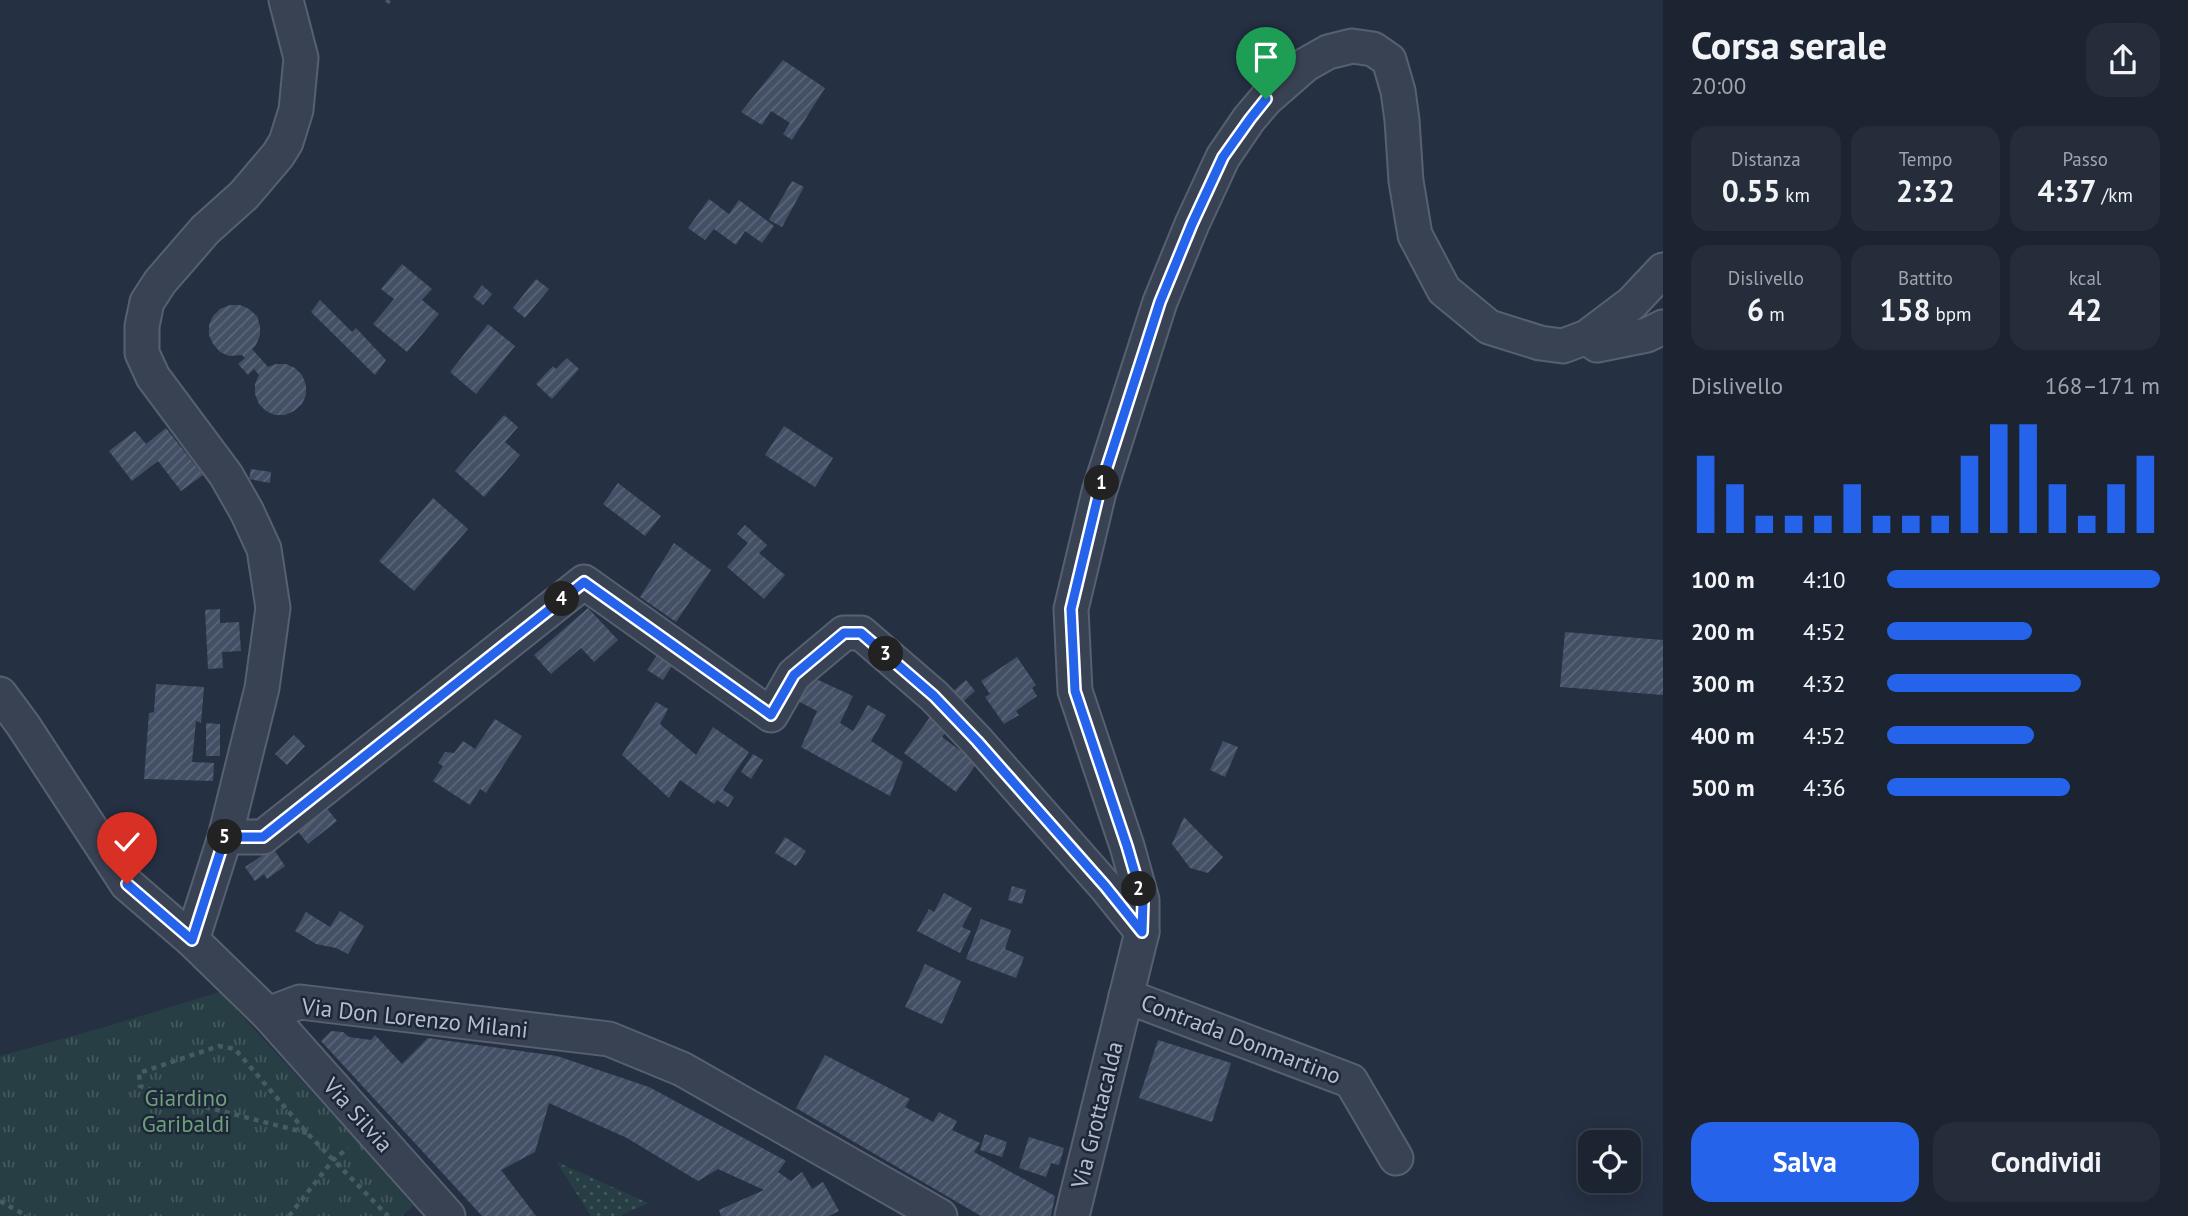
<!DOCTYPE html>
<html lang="it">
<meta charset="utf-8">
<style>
body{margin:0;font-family:"PT Sans",sans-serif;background:#252c3a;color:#f1f3f6;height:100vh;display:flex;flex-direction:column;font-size:26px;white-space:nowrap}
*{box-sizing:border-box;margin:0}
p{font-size:23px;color:#a0a4ac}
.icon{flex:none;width:38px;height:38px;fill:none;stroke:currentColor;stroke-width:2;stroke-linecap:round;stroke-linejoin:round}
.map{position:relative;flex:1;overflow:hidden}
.panel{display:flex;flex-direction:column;background:#1c2432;width:525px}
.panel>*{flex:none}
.tools{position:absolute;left:1578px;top:1130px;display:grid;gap:14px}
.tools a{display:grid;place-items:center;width:63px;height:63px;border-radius:14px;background:#1c2432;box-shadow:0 4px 18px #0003,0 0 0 2px #3a414d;font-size:35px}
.pin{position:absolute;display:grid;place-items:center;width:60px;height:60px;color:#fff;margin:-72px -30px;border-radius:50% 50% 50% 0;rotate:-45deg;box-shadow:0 0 7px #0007}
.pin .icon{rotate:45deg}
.km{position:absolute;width:35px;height:35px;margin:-18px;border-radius:50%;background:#222;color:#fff;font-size:19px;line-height:35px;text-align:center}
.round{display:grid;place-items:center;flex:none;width:74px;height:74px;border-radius:21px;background:#252c3a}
.summary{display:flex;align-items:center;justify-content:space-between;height:119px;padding:0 28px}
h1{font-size:38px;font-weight:600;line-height:52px}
.figures{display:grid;grid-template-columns:repeat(3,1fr);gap:10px;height:119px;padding:7px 28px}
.figures div{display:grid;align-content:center;border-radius:18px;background:#252c3a;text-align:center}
.figures b{font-size:30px;font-weight:600}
.figures small{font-size:19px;font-weight:400}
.figures p{font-size:19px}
.chart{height:196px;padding:14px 28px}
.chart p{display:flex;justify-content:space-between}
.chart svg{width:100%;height:126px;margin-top:7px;stroke:#2563eb;stroke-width:6}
.action{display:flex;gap:14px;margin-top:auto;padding:14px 28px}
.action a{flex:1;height:80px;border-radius:21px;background:#2563eb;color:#fff;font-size:28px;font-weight:600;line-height:80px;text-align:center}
.action a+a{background:#252c3a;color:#f1f3f6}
ul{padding:0 28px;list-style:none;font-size:23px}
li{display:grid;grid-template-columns:112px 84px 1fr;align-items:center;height:52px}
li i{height:18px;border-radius:9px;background:#2563eb}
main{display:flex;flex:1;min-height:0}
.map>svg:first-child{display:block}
.grass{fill:url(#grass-dots)}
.park{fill:url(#park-tufts)}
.building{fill:url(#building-hatch)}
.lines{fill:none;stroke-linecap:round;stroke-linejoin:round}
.minor-casing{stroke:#576070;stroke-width:37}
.path{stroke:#455c60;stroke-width:4.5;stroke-dasharray:5 5;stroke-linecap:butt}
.minor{stroke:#394253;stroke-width:33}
.route-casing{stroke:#fff;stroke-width:14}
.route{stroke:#2563eb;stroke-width:9}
.labels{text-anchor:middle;stroke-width:5;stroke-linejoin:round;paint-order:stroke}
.street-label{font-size:23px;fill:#b6bdcc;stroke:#1e2738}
.park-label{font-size:23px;fill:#6c9f7b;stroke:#1e2738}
</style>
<main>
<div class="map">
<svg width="1663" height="1216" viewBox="0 0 1663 1216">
<defs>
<pattern id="grass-dots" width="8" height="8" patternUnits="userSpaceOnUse" patternTransform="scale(1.75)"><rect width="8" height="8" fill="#273f44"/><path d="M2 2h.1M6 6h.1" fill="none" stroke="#44595e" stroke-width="1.8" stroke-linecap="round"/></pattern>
<pattern id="park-tufts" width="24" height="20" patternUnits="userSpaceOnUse" patternTransform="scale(1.75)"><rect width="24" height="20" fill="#273f44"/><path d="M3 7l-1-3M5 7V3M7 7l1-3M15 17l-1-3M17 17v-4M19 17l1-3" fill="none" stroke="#44595e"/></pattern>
<pattern id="building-hatch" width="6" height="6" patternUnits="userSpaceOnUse" patternTransform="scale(1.75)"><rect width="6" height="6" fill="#434f65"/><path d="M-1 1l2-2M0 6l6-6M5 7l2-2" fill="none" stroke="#5c667a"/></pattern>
</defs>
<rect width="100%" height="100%" fill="#253043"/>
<polygon class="grass" points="557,1163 557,1162 648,1203 620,1216 591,1216"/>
<polygon class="park" points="220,992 356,1140 413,1206 402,1216 0,1216 0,1056 98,1029"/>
<g class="building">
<polygon points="783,60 825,88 792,140 783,134 790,123 771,111 762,125 741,112"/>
<polygon points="792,181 804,187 782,227 769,220"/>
<polygon points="709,199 729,214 739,200 774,226 762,243 745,231 736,245 714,229 705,240 688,228"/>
<polygon points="402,264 432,289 422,300 439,314 407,352 373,324 394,299 381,289"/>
<polygon points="536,279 549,289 525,318 513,308"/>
<polygon points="482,285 492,294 483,305 473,297"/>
<polygon points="320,300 352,332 356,328 386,360 375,375 311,312"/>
<polygon points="230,305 240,305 249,309 257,316 260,326 260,335 256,345 252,349 268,367 276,364 286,364 295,368 302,375 306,385 306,395 302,404 294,411 285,415 275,415 266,411 259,404 255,394 255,384 259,375 254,369 248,375 238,364 245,358 242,355 229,356 220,352 213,344 209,335 209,325 213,316 220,309"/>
<polygon points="488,324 515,346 476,394 450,372"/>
<polygon points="567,358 579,369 552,399 536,384 553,366 556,369"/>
<polygon points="504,415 518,427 505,442 520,455 484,497 455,471"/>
<polygon points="784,426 833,458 815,487 765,455"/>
<polygon points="166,428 203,475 181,491 158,461 132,481 109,451 135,431 146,444"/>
<polygon points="251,469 271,472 270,483 249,479"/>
<polygon points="618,483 661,516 645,536 603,504"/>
<polygon points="433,498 468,529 414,591 379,561"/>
<polygon points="745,525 767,545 759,553 785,575 764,599 727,567 748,543 737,534"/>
<polygon points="674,543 711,570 676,622 640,597"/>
<polygon points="588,608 618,640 594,662 581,648 551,674 534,655"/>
<polygon points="220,609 220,623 239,622 241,651 222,652 223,668 208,669 205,610"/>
<polygon points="1565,632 1663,640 1663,695 1560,687"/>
<polygon points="662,648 677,658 663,680 647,670"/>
<polygon points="1017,657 1036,685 1032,688 1037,696 1016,711 1019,715 1004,724 985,697 990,694 981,681"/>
<polygon points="805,674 853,696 840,723 853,731 868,705 886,715 871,741 903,762 890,796 801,747 817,711 794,699"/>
<polygon points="966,680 975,691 960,704 950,694"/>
<polygon points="156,684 204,687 201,723 196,721 192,762 214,763 213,781 144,779 149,713 154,712"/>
<polygon points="656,702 668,709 660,724 696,755 713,727 749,752 723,790 734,797 728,807 717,800 714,804 680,780 669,798 622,755"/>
<polygon points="930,717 948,729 942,737 977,763 956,792 904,753"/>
<polygon points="495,719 522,736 486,793 480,789 470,805 433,781 443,766 438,763 445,752 454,753 463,741 475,749"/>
<polygon points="206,723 220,724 220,756 206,756"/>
<polygon points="294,735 305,746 287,765 275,754"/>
<polygon points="1223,741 1238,747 1225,777 1210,770"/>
<polygon points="753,754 763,760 751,779 741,772"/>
<polygon points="325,806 337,821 308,844 296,829"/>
<polygon points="1184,817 1223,857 1208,873 1190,868 1172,844"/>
<polygon points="785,837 806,851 796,866 775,853"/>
<polygon points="273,848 285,866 267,879 264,874 255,881 245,867"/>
<polygon points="1012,886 1026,890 1022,904 1008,900"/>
<polygon points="944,893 972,908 962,927 971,931 960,953 917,931 929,909 934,912"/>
<polygon points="340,911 364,926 348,954 336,948 316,944 295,931 306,912 330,927"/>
<polygon points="981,919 1011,930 1005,949 1024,957 1016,978 966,959"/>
<polygon points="925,964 961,981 942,1024 905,1007"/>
<polygon points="331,1031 343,1032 349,1037 371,1040 375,1035 402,1064 428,1038 557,1056 649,1087 786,1161 778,1172 791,1181 802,1172 812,1189 823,1182 839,1211 829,1216 721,1216 719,1210 764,1190 718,1169 698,1181 627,1138 549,1103 535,1152 501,1170 536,1216 482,1216 321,1041"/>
<polygon points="1158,1040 1231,1063 1212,1122 1139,1098"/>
<polygon points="825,1055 910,1099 905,1107 933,1122 939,1112 957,1121 952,1130 980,1143 974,1152 1055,1196 1051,1216 981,1216 796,1108"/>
<polygon points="985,1134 1007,1142 1002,1157 980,1150"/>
<polygon points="1029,1137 1064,1148 1059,1165 1051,1163 1046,1177 1019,1168"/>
</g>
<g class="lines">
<defs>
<g id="minor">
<polyline points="1587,337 1597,345 1647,335 1663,327"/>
<polyline points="0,694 23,725 127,884 192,940 268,1014 448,1216"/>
<polyline points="225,837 263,837 584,582 771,715 794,675 844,633 861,633 934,696 977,741 1105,886 1142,932"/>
<polyline points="192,940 225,837 262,688 273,608 264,549 247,512 226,475 153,377 142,353 142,326 147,302 160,282 205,230 244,195 278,155 286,142 296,110 301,58 286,0"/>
<polyline points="1126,996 1351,1081 1396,1158"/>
<polyline points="268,1014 300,1002 609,1039 682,1069 940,1216"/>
<polyline points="1072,1216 1142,932 1142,900 1127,846 1075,691 1071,609 1099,492 1160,302 1192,224 1223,157 1249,119 1266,99 1305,65 1328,52 1352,46 1373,49 1389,60 1398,91 1402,120 1406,181 1415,235 1444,290 1489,327 1540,343 1563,346 1587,337 1632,303 1663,270"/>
</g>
</defs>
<use href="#minor" class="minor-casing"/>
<g class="path">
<polyline points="387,3 389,0"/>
<polyline points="307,1133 182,1101 140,1086 139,1073 219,1046 235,1049 307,1133 388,1216"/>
<polyline points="0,1201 27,1216"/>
<polyline points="289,1216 333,1160 348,1148"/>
</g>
<use href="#minor" class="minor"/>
</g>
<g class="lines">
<defs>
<polyline id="route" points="127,884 192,940 225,837 263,837 584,582 771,715 794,675 844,633 861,633 934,696 977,741 1105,886 1142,932 1143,901 1127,846 1075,691 1071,609 1099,492 1160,302 1192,224 1223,157 1250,119 1266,99"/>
</defs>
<use href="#route" class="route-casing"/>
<use href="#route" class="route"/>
</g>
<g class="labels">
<g class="street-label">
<text transform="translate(415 1018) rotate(6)" y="8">Via Don Lorenzo Milani</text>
<text transform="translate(1241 1039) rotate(21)" y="8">Contrada Donmartino</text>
<text transform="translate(358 1115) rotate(48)" y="8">Via Silvia</text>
<text transform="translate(1097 1115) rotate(-76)" y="8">Via Grottacalda</text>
</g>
<g class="park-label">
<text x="186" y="1106">Giardino<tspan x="186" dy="26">Garibaldi</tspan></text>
</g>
</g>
</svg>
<div class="tools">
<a><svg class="icon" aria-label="locate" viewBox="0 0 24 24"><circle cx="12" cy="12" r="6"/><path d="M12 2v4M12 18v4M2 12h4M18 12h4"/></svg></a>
</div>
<div class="pin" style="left:1266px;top:99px;background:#1e9e55"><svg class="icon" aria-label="arrive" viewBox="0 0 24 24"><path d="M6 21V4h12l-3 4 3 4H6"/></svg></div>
<div class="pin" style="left:127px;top:884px;background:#d93025"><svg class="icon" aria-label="check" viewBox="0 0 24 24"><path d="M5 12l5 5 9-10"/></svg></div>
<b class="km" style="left:1102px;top:483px">1</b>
<b class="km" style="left:1139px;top:889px">2</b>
<b class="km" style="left:886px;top:654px">3</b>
<b class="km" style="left:562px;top:599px">4</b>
<b class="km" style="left:225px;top:837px">5</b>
</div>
<section class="panel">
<div class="summary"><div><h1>Corsa serale</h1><p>20:00</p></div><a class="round"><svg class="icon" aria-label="share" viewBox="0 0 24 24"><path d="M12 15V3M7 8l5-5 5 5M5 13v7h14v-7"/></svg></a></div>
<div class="figures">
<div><p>Distanza</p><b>0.55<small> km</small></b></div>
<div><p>Tempo</p><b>2:32</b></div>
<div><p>Passo</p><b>4:37<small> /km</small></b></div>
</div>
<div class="figures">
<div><p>Dislivello</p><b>6<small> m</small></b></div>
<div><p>Battito</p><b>158<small> bpm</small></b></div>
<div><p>kcal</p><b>42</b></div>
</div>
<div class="chart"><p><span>Dislivello</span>168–171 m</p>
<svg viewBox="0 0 160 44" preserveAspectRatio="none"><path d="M5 44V17M15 44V27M25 44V38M35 44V38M45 44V38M55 44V27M65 44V38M75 44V38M85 44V38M95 44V17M105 44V6M115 44V6M125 44V27M135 44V38M145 44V27M155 44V17"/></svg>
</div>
<ul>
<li><b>100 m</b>4:10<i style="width:100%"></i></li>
<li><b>200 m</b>4:52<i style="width:53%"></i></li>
<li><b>300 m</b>4:32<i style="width:71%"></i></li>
<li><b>400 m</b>4:52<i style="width:54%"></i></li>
<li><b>500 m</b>4:36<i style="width:67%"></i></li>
</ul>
<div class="action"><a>Salva</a><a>Condividi</a></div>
</section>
</main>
